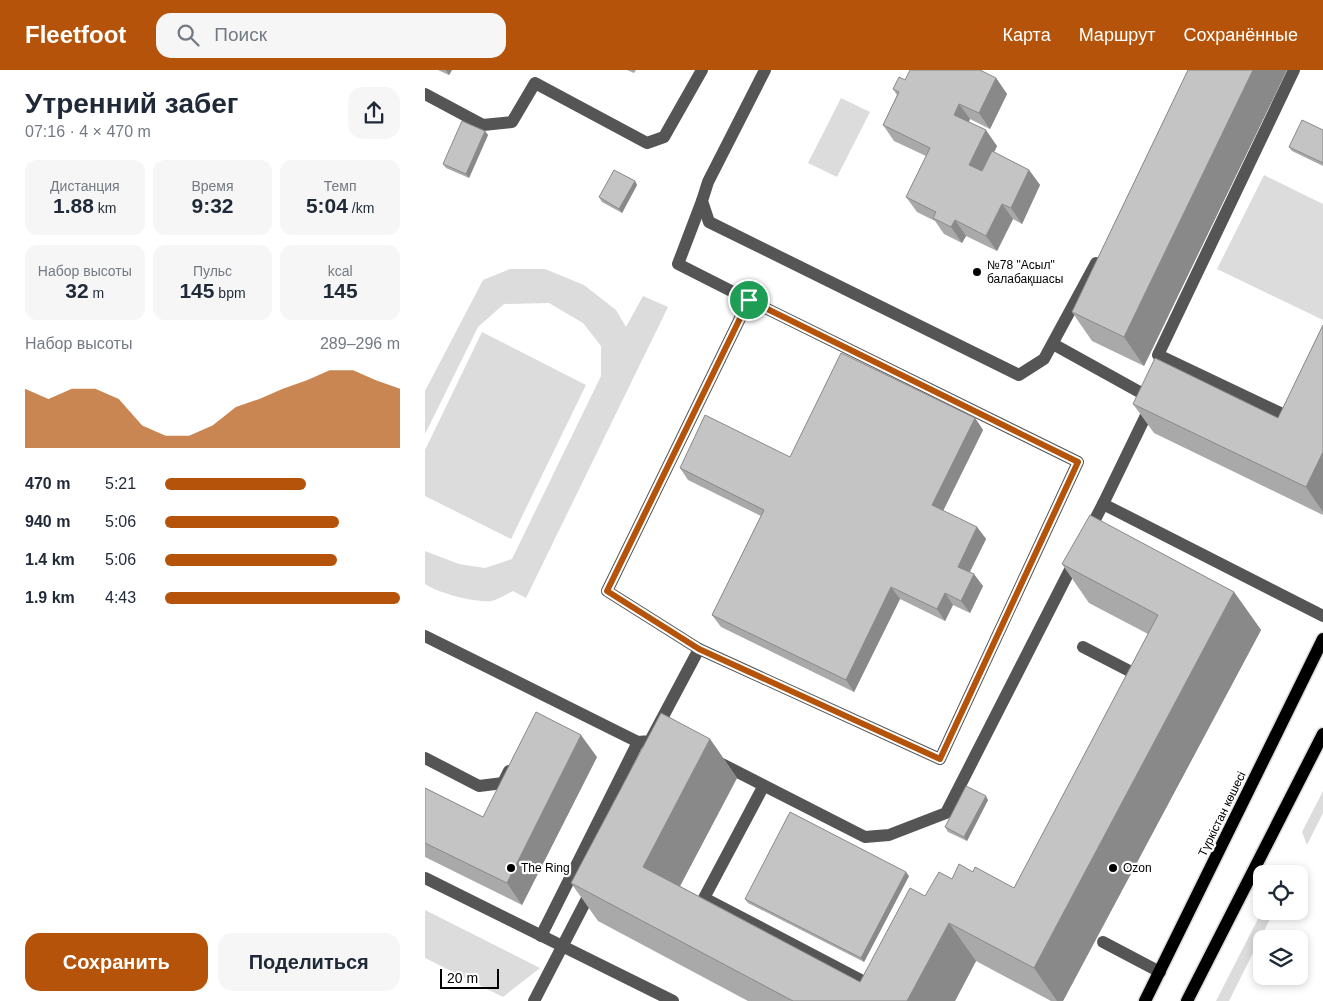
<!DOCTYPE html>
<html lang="ru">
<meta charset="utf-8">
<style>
body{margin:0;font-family:Helvetica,sans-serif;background:#f6f6f7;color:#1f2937;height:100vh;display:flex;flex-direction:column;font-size:19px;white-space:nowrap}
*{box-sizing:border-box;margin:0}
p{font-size:16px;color:#747a83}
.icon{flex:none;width:28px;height:28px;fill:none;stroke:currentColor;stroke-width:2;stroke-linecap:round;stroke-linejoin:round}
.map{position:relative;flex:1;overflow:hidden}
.details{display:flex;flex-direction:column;background:#fff;width:425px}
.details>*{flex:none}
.controls{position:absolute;left:828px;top:795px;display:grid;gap:10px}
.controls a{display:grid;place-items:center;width:55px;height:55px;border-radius:10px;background:#fff;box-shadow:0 2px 8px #0003;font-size:25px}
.scale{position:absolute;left:15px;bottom:12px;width:59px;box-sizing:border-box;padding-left:5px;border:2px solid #000;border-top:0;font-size:14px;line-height:18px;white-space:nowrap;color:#000;-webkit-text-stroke:4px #fff;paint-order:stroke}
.pin{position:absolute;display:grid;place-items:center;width:42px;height:42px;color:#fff;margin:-21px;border:2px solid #fff;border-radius:50%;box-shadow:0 1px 5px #0007}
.round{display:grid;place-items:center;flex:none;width:52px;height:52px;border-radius:15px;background:#f6f6f7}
.headline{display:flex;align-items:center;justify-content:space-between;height:85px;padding:0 25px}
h1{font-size:28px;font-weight:600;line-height:38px}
.figures{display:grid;grid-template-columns:repeat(3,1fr);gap:8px;height:85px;padding:5px 25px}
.figures div{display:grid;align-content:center;border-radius:12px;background:#f6f6f7;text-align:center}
.figures b{font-size:21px;font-weight:600}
.figures small{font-size:14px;font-weight:400}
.figures p{font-size:14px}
.chart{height:140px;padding:10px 25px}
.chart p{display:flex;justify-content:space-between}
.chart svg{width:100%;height:90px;margin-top:5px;fill:#b45309;opacity:.7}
.button{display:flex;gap:10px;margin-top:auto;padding:10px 25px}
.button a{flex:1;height:58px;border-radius:15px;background:#b45309;color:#fff;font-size:20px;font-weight:600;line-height:58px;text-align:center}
.button a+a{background:#f6f6f7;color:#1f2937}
ul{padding:0 25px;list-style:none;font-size:16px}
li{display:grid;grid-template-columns:80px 60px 1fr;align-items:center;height:38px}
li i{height:12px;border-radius:6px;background:#b45309}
header{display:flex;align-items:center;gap:30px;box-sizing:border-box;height:70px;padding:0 25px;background:#b45309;color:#fff}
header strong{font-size:24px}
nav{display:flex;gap:28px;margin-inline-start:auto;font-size:18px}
.search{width:350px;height:45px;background:#f6f6f7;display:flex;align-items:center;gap:12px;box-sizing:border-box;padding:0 18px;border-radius:15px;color:#747a83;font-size:19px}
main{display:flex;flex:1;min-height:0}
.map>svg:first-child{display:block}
.green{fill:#dcdcdc}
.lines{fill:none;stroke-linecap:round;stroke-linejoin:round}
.major-casing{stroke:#dbdbdb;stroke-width:15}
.minor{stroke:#555;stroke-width:12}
.major{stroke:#000;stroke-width:12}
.wall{fill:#a9a9a9}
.shaded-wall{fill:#898989}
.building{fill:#c4c4c4;stroke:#898989}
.route-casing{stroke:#fff;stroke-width:10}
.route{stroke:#b45309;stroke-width:6}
.poi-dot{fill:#000;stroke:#fff;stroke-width:2}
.labels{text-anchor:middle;stroke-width:4.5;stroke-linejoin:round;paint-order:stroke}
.poi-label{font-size:12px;fill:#000;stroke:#fff;text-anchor:start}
.street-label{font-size:12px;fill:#000;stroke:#fff}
</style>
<header>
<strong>Fleetfoot</strong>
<div class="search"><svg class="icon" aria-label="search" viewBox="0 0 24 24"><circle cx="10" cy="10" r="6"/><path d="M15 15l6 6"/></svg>Поиск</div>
<nav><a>Карта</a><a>Маршрут</a><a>Сохранённые</a></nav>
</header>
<main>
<section class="details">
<div class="headline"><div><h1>Утренний забег</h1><p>07:16 · 4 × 470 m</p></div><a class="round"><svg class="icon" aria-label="share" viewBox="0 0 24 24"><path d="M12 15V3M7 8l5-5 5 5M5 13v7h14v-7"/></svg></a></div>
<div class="figures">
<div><p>Дистанция</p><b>1.88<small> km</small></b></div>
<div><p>Время</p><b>9:32</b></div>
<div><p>Темп</p><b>5:04<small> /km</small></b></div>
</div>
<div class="figures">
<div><p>Набор высоты</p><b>32<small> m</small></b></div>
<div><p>Пульс</p><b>145<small> bpm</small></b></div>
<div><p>kcal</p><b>145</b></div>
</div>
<div class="chart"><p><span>Набор высоты</span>289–296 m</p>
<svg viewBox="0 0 160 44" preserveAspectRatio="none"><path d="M0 44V15L10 20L20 15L30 15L40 20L50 33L60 38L70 38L80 33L90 24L100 20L110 15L120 11L130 6L140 6L150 11L160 15V44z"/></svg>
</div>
<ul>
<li><b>470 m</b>5:21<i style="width:60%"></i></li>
<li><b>940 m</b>5:06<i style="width:74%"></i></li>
<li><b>1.4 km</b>5:06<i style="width:73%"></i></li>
<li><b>1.9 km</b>4:43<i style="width:100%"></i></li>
</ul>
<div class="button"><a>Сохранить</a><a>Поделиться</a></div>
</section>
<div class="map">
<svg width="898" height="931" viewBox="0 0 898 931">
<rect width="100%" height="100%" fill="#fff"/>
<g class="green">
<polygon points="416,28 445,42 412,107 383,93"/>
<polygon points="839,105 898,134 898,250 792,199"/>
<path d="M85 199H120L159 215 191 240 201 257 218 226 243 237 101 528 88 521C82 524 73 530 66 531 51 533 13 523 0 514V481L34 494 60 498 87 489 176 306V276L158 253 124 233 79 234 53 257 0 364V321L58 210Z"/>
<polygon points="57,262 161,315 86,469 0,426 0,380"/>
<polygon points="898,721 898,743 882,775 877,762"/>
<polygon points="0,840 115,898 78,927 0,888"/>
<polygon points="837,841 849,841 804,931 791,931"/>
</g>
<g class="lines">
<defs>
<g id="major">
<polyline points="720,931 898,569"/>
<polyline points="762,931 898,664"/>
</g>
</defs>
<use href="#major" class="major-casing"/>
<g class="minor">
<polyline points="340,0 283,112 277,131 284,152 594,305 619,289 671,193"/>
<polyline points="869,0 733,285 870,350"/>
<polyline points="0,24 58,55 87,52 110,13 222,73 239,67 277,0"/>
<polyline points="277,131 253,194 324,230"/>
<polygon points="324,230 653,392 515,689 274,579 182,521"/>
<polyline points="628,274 729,330"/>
<polyline points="678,434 726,335"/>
<polyline points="663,463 678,434 898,546"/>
<polyline points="0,566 213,672 225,671 274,579"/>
<polyline points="658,577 718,608"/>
<polyline points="0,688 54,716 78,713 84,701"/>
<polyline points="293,692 440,767 464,765 521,743 651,488"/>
<polyline points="338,717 279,828 451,918"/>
<polyline points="0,808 248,931"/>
<polyline points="116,866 213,672"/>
<polyline points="678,872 735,902"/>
<polyline points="109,931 167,819"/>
</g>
<use href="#major" class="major"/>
</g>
<g class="wall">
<polygon points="13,0 27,0 24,5"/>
<polygon points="202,0 211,0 209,3"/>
<polygon points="763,0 862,0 719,296 667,271 647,242"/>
<polygon points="571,8 582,24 565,59 545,49 544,52 572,76 569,82 604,100 615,115 597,154 588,149 572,181 541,166 537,173 519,164 510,151 492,142 481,127 501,86 469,71 458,55 472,25 468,19 480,10"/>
<polygon points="898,60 898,96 867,81 864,77"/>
<polygon points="60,61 63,65 44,108 21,98 18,94"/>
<polygon points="210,111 212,115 197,143 177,132 174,127"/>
<polygon points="898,255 898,445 729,363 708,334 853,348"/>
<polygon points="550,348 558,360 518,441 552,457 561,469 545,502 558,516 545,543 528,535 520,551 475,529 429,622 296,557 287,545 336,446 263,410 255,398 365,387"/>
<polygon points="637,494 809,522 836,560 638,931 626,931 551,891 530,931 323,931 173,851 146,813 285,669 312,708 255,816 435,912 500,826 527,809 548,802 589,818 723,564 664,533"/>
<polygon points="172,687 97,835 0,787 0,718 58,747"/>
<polygon points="563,730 542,771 523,762 520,757"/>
<polygon points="484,806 439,892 323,833 320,829"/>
</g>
<g class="shaded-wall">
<polygon points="21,0 27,0 24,5"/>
<polygon points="828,0 862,0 719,296 699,267"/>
<polygon points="571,8 582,24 565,59 554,43"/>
<polygon points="534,34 545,49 540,60 529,45"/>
<polygon points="561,60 572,76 555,111 544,95"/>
<polygon points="60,61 63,65 44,108 41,104"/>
<polygon points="604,100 615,115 597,154 586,138"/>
<polygon points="210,111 212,115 197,143 194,139"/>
<polygon points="577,134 588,149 572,181 561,166"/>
<polygon points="530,150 541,166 537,173 526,157"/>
<polygon points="550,348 558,360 515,447 507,435"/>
<polygon points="898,382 898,442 881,417"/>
<polygon points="552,457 561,469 541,509 533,497"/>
<polygon points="549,504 558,516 545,543 536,531"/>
<polygon points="466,517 475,529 429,622 421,610"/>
<polygon points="809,522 836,560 638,931 632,931 609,898"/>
<polygon points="520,523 528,535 520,551 512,539"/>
<polygon points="156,665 172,687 97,835 82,813"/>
<polygon points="285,669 312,708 245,835 218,797"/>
<polygon points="561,726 563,730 542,771 539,767"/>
<polygon points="481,802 484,806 439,892 436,888"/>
<polygon points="524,853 551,891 530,931 482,931"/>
</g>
<g class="building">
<polygon points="485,0 555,0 571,8 554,43 534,34 529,45 561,60 544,95 557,101 567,81 604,100 586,138 577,134 561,166 530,150 526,157 508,148 511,142 481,127 505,78 458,55 474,22 468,19 474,7 480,10"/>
<polygon points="763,0 828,0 699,267 647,242"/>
<polygon points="877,50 898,60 898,93 864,77"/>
<polygon points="37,51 60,61 41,104 18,94"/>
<polygon points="189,100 210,111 194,139 174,127"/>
<polygon points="898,255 898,382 881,417 708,334 730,288 853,348"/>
<polygon points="416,283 550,348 507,435 552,457 533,497 549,504 536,531 520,523 512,539 466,517 421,610 287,545 339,440 255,398 280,345 365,387"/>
<polygon points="665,445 809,522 609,898 524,853 482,931 368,931 146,813 236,643 285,669 218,797 435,912 485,818 500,826 514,802 527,809 534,794 548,802 550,797 589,818 733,545 637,494"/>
<polygon points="111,642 156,665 82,813 0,773 0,718 58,747"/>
<polygon points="541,716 561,726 539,767 520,757"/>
<polygon points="365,742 481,802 436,888 320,829"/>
</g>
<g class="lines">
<defs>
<polygon id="route" points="324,230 653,392 515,689 274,579 182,521"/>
</defs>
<use href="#route" class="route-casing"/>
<use href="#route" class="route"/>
</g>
<g class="poi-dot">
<circle cx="552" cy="202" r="5"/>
<circle cx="86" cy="798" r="5"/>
<circle cx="688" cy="798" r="5"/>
</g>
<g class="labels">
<g class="poi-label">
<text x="562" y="199">№78 "Асыл"<tspan x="562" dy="14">балабақшасы</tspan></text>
<text x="96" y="802">The Ring</text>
<text x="698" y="802">Ozon</text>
</g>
<g class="street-label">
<text transform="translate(797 744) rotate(-64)" y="4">Түркістан көшесі</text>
</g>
</g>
</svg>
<div class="controls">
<a><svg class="icon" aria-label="locate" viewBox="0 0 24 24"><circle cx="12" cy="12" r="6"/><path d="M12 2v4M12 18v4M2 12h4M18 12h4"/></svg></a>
<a><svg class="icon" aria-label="layers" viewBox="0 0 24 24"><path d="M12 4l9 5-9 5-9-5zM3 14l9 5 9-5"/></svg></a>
</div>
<div class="scale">20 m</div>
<div class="pin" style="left:324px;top:230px;background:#1e9e55"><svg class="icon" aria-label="arrive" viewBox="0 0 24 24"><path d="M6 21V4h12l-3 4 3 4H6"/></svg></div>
</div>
</main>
